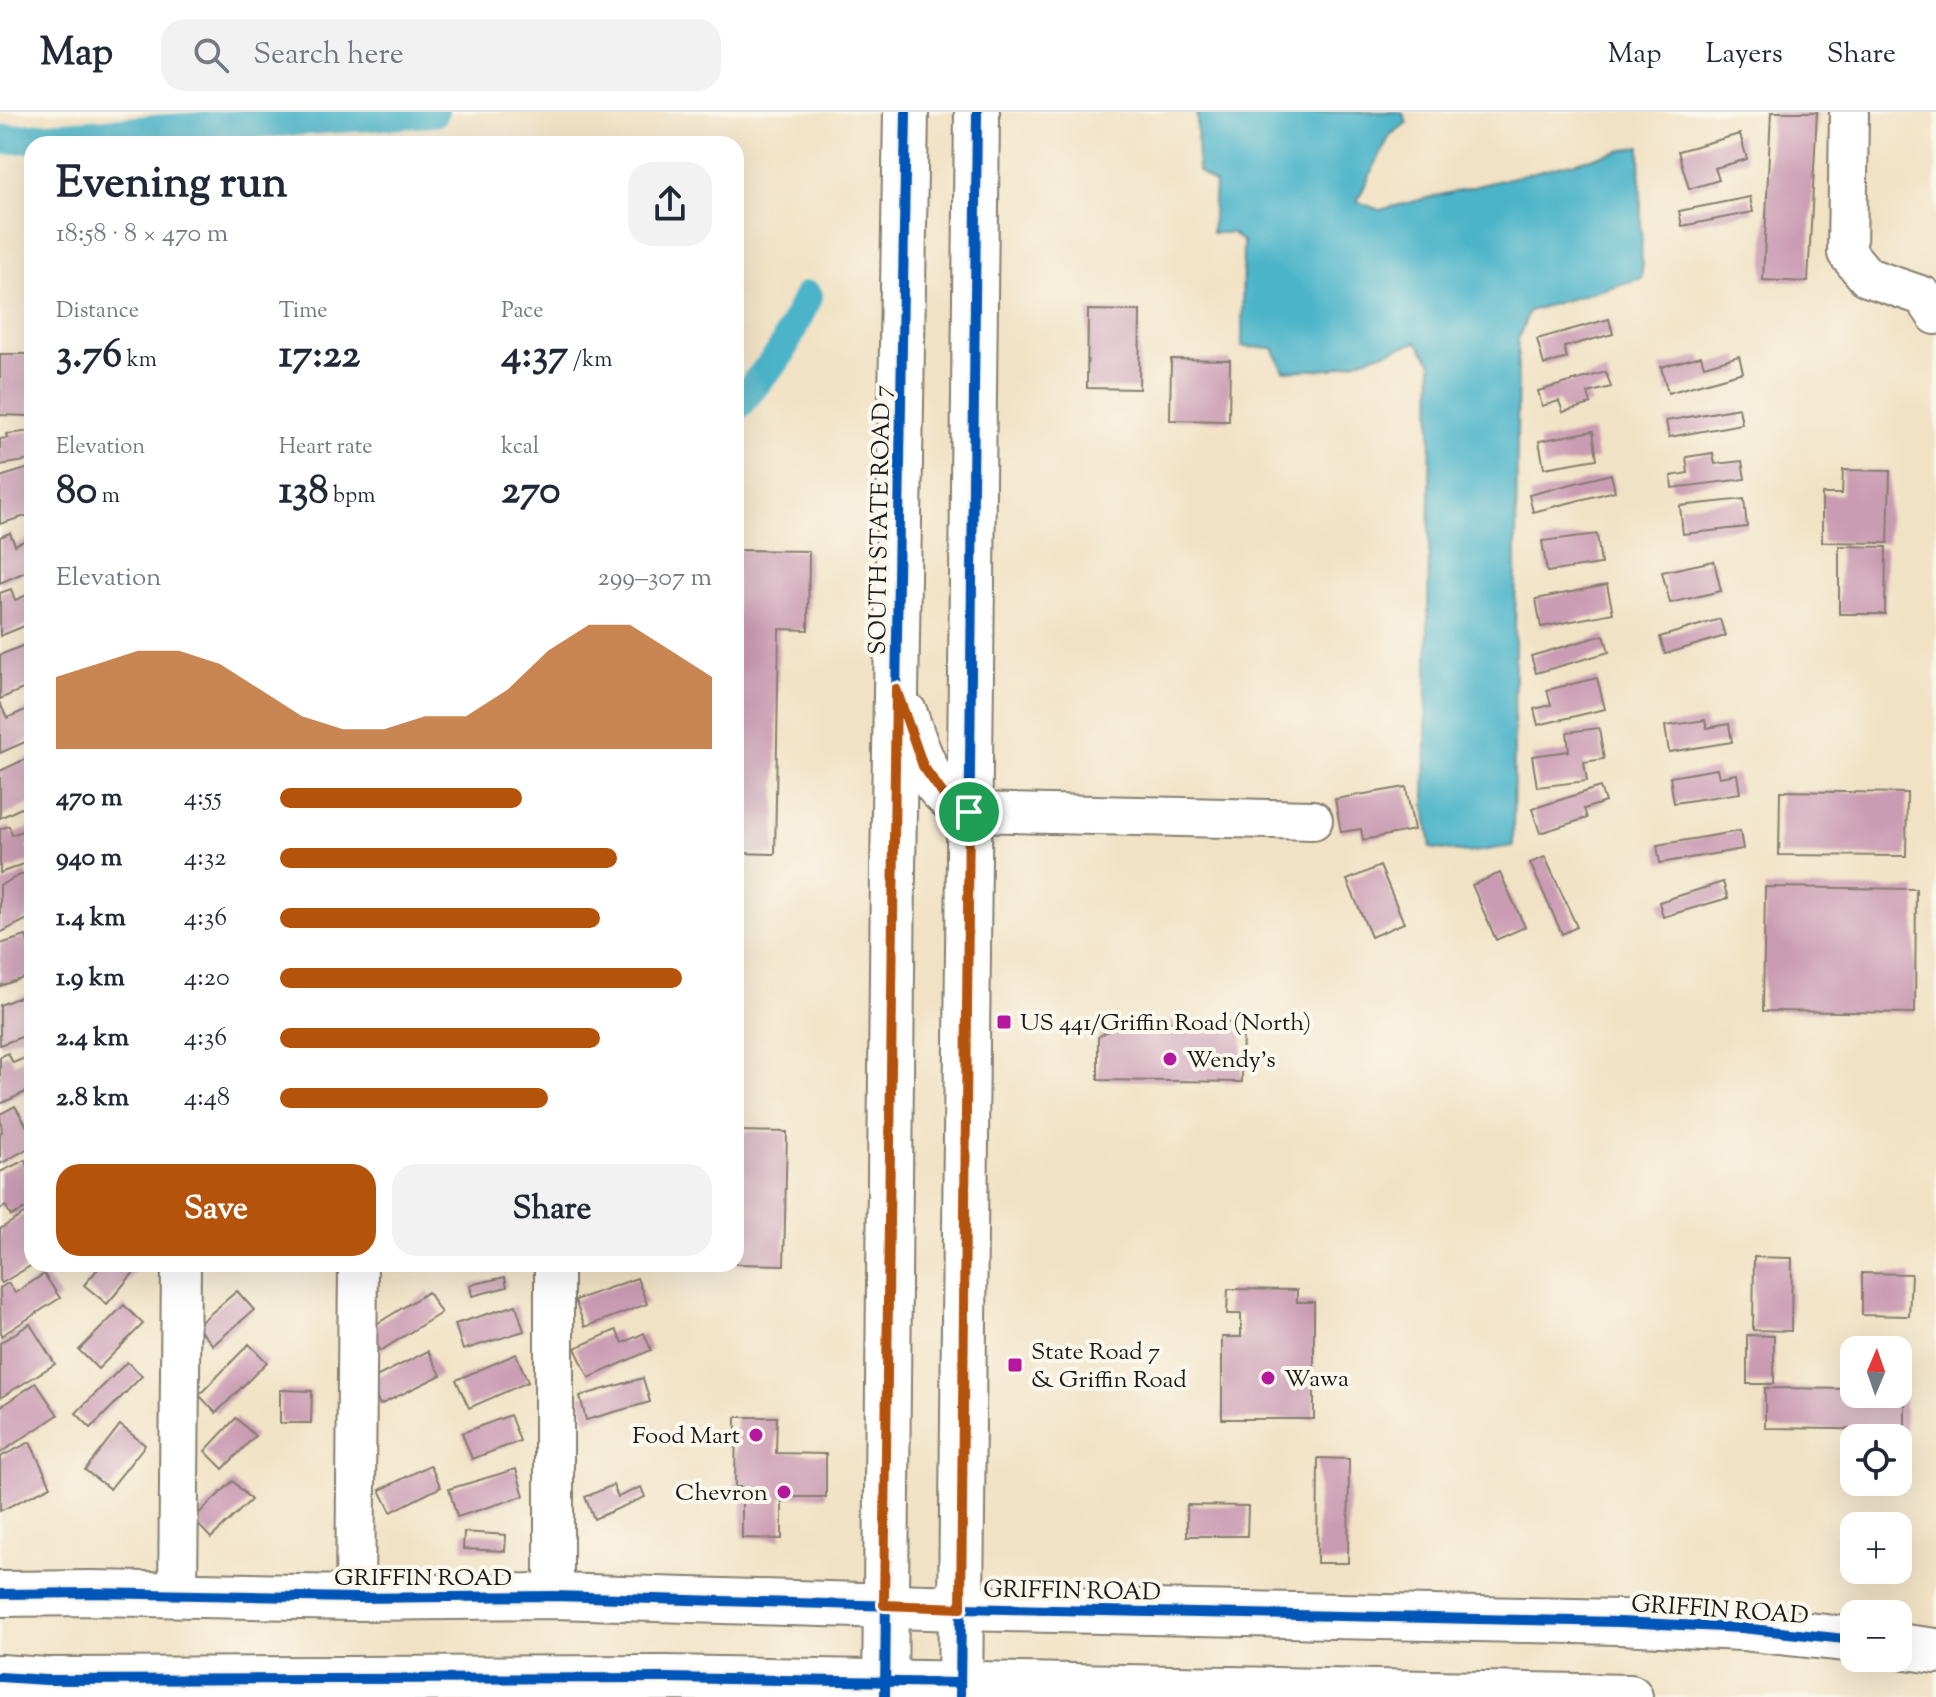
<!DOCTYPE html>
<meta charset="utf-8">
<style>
body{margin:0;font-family:"Sorts Mill Goudy",serif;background:#f2f2f3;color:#1f2937;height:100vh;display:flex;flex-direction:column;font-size:30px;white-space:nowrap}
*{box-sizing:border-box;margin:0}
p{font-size:26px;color:#747a83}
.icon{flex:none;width:44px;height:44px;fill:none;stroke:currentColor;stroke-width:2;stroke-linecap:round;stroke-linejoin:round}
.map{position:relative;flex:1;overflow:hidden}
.drawer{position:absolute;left:24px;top:24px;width:720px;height:1136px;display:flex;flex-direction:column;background:#fff;border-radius:24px;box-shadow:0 8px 32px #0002}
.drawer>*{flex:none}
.needle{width:52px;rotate:2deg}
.controls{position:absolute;left:1840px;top:1224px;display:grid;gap:16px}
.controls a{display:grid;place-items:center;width:72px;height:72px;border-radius:16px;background:#fff;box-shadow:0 8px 32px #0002;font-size:40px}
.pin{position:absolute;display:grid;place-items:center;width:68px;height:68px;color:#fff;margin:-34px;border:4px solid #fff;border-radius:50%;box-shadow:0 2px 8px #0007}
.round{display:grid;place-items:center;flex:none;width:84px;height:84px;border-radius:24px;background:#f2f2f3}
.summary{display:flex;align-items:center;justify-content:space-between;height:136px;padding:0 32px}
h1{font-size:44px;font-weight:700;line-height:60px}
.metrics{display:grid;grid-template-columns:repeat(3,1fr);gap:12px;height:136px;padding:8px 32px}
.metrics div{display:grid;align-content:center}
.metrics b{font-size:40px;font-weight:700}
.metrics small{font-size:22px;font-weight:400}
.metrics p{font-size:22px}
.chart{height:224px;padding:16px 32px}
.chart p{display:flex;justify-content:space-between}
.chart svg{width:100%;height:144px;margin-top:8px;fill:#b45309;opacity:.7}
.button{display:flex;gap:16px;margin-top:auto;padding:16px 32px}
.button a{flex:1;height:92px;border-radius:24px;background:#b45309;color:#fff;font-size:32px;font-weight:700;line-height:92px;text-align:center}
.button a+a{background:#f2f2f3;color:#1f2937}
ul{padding:0 32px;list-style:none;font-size:26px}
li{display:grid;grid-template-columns:128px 96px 1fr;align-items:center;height:60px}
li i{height:20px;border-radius:10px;background:#b45309}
header{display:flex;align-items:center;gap:48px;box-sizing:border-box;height:112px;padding:0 40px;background:#fff;border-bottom:2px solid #e0e1e3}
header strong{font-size:38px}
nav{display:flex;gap:44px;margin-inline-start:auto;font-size:28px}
.search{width:560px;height:72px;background:#f2f2f3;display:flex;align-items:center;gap:20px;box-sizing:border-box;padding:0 28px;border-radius:24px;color:#747a83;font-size:30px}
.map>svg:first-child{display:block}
.water{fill:#4bb4c9;stroke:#346872;stroke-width:2}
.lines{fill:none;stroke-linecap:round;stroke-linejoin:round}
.canal{stroke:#4bb4c9;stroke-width:30}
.building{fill:#ca9cb3}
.minor-casing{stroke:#867f70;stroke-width:42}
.major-casing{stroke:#867f70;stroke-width:48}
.minor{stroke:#fff;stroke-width:38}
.major{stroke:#fff;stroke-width:44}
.cycleway-casing{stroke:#fbf7ec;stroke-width:15}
.cycleway{stroke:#0057b8;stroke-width:10}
.route-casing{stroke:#fff;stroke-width:16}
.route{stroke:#b45309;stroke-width:10}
.poi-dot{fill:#b5179e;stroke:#fbf7ec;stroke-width:3}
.labels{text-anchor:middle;stroke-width:8;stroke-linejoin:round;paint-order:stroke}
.street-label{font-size:24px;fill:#1c1c1c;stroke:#fbf7ec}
.poi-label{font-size:24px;fill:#1c1c1c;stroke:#fbf7ec;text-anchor:start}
</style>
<header>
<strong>Map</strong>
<div class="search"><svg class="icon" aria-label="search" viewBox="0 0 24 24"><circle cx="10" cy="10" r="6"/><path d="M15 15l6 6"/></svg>Search here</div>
<nav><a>Map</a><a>Layers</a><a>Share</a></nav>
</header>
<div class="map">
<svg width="1936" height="1585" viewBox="0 0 1936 1585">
<rect width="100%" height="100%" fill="#fbf7ec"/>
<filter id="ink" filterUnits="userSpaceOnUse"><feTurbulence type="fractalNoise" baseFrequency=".0125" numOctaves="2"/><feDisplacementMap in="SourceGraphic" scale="16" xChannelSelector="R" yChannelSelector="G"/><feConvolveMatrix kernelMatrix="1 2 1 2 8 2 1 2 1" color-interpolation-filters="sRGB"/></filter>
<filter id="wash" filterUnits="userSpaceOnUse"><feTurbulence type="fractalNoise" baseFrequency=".006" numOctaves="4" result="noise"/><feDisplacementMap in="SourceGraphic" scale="32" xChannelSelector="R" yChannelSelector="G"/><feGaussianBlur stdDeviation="1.8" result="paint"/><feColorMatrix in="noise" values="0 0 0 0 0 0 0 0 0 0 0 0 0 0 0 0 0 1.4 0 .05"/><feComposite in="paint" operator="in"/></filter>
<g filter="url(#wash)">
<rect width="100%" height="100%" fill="#f1e2c5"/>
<polygon class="water" points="1197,0 1402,0 1407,11 1390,23 1357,89 1379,98 1640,34 1642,166 1529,199 1518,228 1513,734 1467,741 1431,736 1425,695 1432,251 1417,230 1332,257 1284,259 1273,236 1242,235 1243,130 1232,121 1212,121 1215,72 1198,59"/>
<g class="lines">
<g class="canal">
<polyline points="0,28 434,0"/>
<polyline points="736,295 780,242 808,184"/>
</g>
</g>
<g id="blocks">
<g class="building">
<polygon points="1771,0 1817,0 1808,170 1763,168"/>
<polygon points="1740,22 1747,47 1715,56 1719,68 1689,77 1678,39"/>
<polygon points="1750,85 1753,100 1682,114 1679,99"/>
<polygon points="1088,198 1140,199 1139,277 1087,276"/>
<polygon points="1609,207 1613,222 1564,235 1567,246 1544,253 1537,227"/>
<polygon points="0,242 32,242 32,304 0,303"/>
<polygon points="1701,244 1704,254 1739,244 1743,260 1668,281 1661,255"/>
<polygon points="1171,247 1230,248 1229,309 1170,308"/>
<polygon points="1606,260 1611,275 1588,281 1591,292 1563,300 1559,289 1542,294 1538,279"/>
<polygon points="1739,296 1742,312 1669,325 1666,309"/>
<polygon points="32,319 32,348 0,353 0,327 7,326 6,322"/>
<polygon points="1593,319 1597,347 1544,356 1539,329"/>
<polygon points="1713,341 1715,352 1742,349 1745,367 1672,376 1671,364 1688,361 1686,345"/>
<polygon points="32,355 32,402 0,412 0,365"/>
<polygon points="1843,358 1890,359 1888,431 1822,430 1822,382 1842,382"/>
<polygon points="1611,362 1615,379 1533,400 1529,383"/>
<polygon points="1744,387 1747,415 1683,422 1680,394"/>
<polygon points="10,421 15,433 32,425 32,457 0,471 0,425"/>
<polygon points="1597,422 1601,452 1547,460 1542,429"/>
<polygon points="1839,434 1886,435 1885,502 1839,502"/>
<polygon points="736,438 809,439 808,518 779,517 775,742 736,741"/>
<polygon points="1714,449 1721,479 1670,491 1662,460"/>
<polygon points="1607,473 1613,501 1541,515 1536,487"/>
<polygon points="11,477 15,488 32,481 32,511 0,524 0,481"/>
<polygon points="1720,507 1725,524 1665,542 1660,525"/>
<polygon points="1604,523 1609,540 1536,561 1531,544"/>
<polygon points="32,530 32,573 0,587 0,543"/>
<polygon points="1597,566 1605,597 1538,613 1534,597 1551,593 1547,578"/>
<polygon points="0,591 7,606 32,595 32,627 0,641"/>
<polygon points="1705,608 1707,616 1729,612 1732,630 1669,640 1665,614"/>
<polygon points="1599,616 1604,647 1584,650 1587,669 1537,675 1532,644 1569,639 1567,620"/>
<polygon points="32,644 32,691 0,706 0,659"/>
<polygon points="1717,657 1719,665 1737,662 1740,681 1674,691 1670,665"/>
<polygon points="1406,675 1414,718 1363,728 1361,717 1341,720 1335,687"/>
<polygon points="1600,675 1605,690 1584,697 1587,706 1540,721 1532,697"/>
<polygon points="1780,679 1907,681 1906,744 1779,743"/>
<polygon points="9,714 12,723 32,715 32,732 27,734 32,749 0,761 0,717"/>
<polygon points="1740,719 1743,737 1660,751 1657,733"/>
<polygon points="1545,745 1577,815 1562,822 1530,751"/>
<polygon points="1380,754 1404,811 1371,825 1347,768"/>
<polygon points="26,760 32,771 32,805 0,821 0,773"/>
<polygon points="1500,761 1525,815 1496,828 1472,773"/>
<polygon points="1723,770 1728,786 1663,805 1659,790"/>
<polygon points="1765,775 1916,777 1915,901 1763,899"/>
<polygon points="26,824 32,841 32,863 0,874 0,832"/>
<polygon points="32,880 32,921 0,933 0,893"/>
<polygon points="1124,909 1243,911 1242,970 1098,968 1098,925"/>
<polygon points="8,941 13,951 32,943 32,977 0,992 0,945"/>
<polygon points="15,994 32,1023 32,1034 0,1052 0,1021 2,1020 0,1002"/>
<polygon points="736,1019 787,1020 784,1153 736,1152"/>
<polygon points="25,1048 32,1064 32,1094 11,1104 6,1094 0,1097 0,1060"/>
<polygon points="32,1097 32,1153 2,1171 0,1168 0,1117"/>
<polygon points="1754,1145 1792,1146 1791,1219 1753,1218"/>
<polygon points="102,1152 141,1152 107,1192 84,1173"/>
<polygon points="1862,1161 1911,1162 1909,1204 1862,1203"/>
<polygon points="44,1162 60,1186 1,1224 0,1176 8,1171 15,1181"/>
<polygon points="505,1165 507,1175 472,1184 470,1173"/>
<polygon points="637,1166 647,1192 585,1215 575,1188"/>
<polygon points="1228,1177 1297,1178 1297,1190 1314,1190 1314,1307 1222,1307 1222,1225 1241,1225 1241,1202 1227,1202"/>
<polygon points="237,1179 254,1198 213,1233 196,1214"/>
<polygon points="428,1180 441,1201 380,1239 367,1218"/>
<polygon points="124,1193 143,1212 98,1257 79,1238"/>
<polygon points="516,1193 524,1219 463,1238 455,1212"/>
<polygon points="30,1212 55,1252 0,1286 0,1231"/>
<polygon points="616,1218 623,1231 644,1221 651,1238 589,1266 575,1236"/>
<polygon points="1747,1223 1774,1224 1774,1272 1747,1272"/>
<polygon points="249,1232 267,1250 216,1301 199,1283"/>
<polygon points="428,1239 441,1263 380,1293 368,1269"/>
<polygon points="516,1242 528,1270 469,1296 456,1268"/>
<polygon points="127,1250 142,1264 91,1316 76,1301"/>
<polygon points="643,1266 650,1290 586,1308 580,1284"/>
<polygon points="36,1271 58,1303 0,1341 0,1295"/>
<polygon points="1765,1276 1854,1277 1854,1282 1898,1282 1898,1278 1905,1278 1905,1318 1765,1316"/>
<polygon points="280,1278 312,1279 311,1311 280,1311"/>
<polygon points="510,1303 520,1329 472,1347 462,1321"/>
<polygon points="736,1305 777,1305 776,1341 826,1342 826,1385 782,1385 782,1427 742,1426 742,1375 735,1375"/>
<polygon points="236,1306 255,1324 223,1357 205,1339"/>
<polygon points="120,1313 145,1333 110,1377 85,1358"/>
<polygon points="30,1330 51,1374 0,1399 0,1345"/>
<polygon points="1318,1346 1349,1347 1348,1451 1317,1451"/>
<polygon points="430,1353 441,1375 391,1400 380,1378"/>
<polygon points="516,1357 524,1384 457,1405 449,1377"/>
<polygon points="233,1369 251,1388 211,1426 193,1407"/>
<polygon points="613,1373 618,1385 641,1375 645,1385 594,1407 585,1385"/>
<polygon points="1187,1393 1248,1394 1247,1424 1187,1424"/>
<polygon points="464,1420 506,1423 505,1439 463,1437"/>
</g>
</g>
</g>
<g filter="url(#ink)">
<use href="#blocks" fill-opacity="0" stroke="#867f70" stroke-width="2"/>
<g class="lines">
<defs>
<g id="minor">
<polyline points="1849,0 1847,141 1867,165 1923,184 1936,203"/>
<polyline points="969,700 1313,708"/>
<polyline points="554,1152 554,1484"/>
<polyline points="178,1482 181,1152"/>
<polyline points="355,1486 358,1152"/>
</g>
<g id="major">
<path d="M905 602C921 648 926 673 969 700"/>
<polyline points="0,1482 91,1481 355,1486 554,1484 961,1496 1620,1510 1742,1516 1854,1528"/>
<polyline points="1898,1534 1936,1539"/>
<polyline points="0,1565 46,1568 666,1566 1630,1585"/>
<polyline points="885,1585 893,757 906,0"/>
<polyline points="960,1585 977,0"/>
</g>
</defs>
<use href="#minor" class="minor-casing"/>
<use href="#major" class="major-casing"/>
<use href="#minor" class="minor"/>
<use href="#major" class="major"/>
<defs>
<g id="cycleway">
<polyline points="0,1482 91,1481 355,1486 554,1484 961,1496 1620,1510 1742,1516 1854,1528"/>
<polyline points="0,1565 46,1568 666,1566 960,1571"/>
<polyline points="885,1585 893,757 906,0"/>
<polyline points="960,1585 977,0"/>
</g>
</defs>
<use href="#cycleway" class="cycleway-casing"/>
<use href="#cycleway" class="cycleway"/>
</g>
</g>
<g class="lines" filter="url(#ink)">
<defs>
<polygon id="route" points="896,577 923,654 945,685 969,700 961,1496 884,1493"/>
</defs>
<use href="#route" class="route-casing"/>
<use href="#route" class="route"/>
</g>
<g class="poi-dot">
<rect x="996" y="902" width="16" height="16" rx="4"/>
<circle cx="1170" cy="947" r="8"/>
<rect x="1007" y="1245" width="16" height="16" rx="4"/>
<circle cx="1268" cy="1266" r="8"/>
<circle cx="756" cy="1323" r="8"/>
<circle cx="784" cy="1380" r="8"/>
</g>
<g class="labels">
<g class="street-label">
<text transform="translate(879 408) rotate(-89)" y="8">SOUTH STATE ROAD 7</text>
<text x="423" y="1473">GRIFFIN ROAD</text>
<text transform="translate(1072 1478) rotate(1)" y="8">GRIFFIN ROAD</text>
<text transform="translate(1720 1497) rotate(4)" y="8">GRIFFIN ROAD</text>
</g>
<g class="poi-label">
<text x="1020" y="918">US 441/Griffin Road (North)</text>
<text x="1186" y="955">Wendy's</text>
<text x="1031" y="1247">State Road 7<tspan x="1031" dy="28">&amp; Griffin Road</tspan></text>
<text x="1284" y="1274">Wawa</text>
<text x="740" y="1331" text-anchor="end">Food Mart</text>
<text x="768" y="1388" text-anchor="end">Chevron</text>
</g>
</g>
</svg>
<div class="controls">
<a><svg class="needle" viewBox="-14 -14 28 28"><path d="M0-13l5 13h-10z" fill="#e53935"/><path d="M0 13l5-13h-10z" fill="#747a83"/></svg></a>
<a><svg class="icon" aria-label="locate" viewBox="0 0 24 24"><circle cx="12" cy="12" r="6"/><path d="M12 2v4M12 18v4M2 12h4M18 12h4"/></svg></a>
<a>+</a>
<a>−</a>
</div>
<div class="pin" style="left:969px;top:700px;background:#1e9e55"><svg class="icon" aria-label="arrive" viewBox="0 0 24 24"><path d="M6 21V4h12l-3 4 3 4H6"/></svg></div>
<section class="drawer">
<div class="summary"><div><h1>Evening run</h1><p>18:58 · 8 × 470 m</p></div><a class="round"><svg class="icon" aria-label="share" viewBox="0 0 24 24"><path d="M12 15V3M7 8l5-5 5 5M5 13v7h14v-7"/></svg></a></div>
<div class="metrics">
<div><p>Distance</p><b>3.76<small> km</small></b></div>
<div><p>Time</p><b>17:22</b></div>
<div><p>Pace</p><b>4:37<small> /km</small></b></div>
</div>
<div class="metrics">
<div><p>Elevation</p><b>80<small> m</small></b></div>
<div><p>Heart rate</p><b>138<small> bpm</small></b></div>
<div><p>kcal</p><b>270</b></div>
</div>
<div class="chart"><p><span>Elevation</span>299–307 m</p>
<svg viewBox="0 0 160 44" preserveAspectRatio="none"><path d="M0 44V22L10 18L20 14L30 14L40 18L50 26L60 34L70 38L80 38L90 34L100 34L110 26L120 14L130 6L140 6L150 14L160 22V44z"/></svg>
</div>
<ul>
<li><b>470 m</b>4:55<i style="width:56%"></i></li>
<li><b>940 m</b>4:32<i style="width:78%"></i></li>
<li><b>1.4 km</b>4:36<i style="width:74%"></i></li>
<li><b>1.9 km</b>4:20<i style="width:93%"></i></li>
<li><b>2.4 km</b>4:36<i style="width:74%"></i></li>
<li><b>2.8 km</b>4:48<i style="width:62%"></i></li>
</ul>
<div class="button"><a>Save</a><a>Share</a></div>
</section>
</div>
